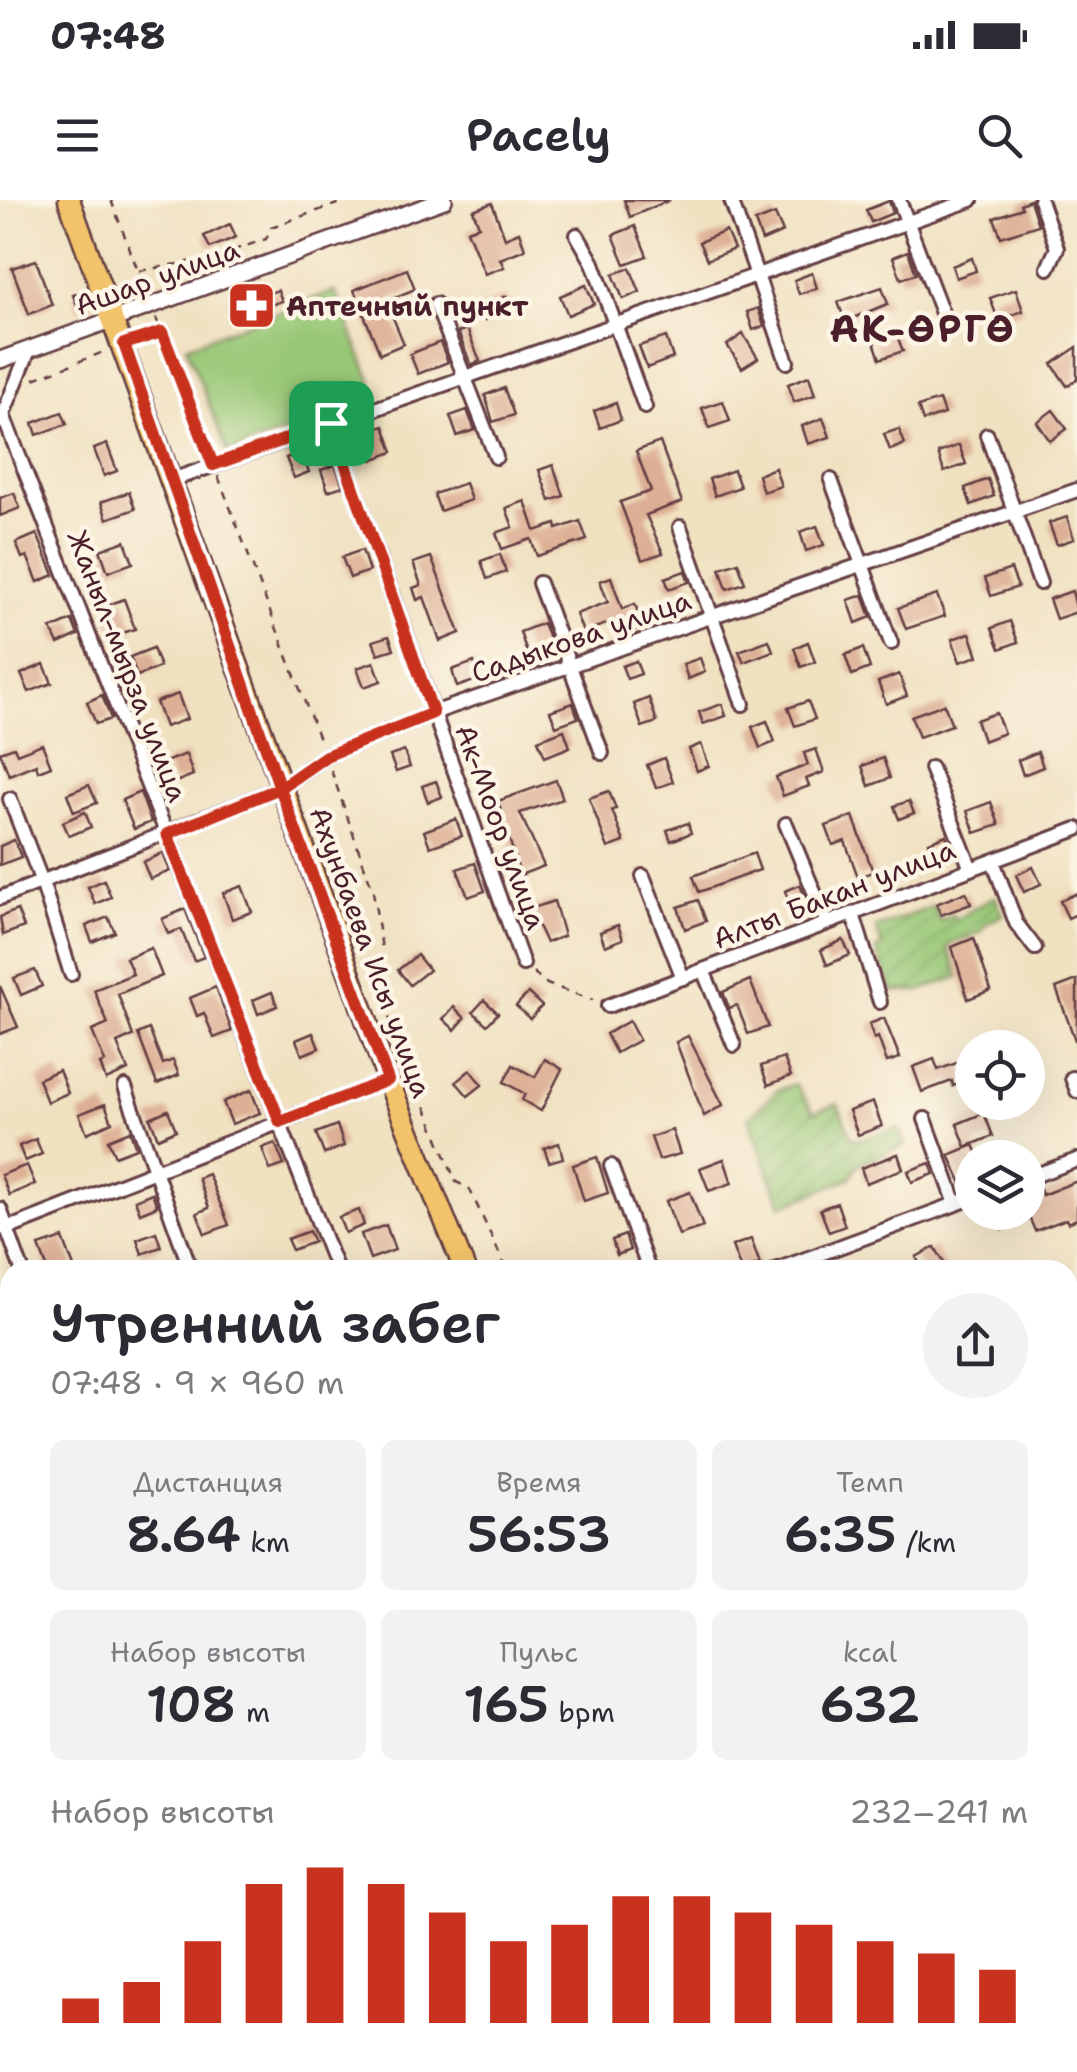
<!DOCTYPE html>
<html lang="ru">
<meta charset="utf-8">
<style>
body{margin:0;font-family:"Shantell Sans",sans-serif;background:#f2f2f3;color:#2b2b33;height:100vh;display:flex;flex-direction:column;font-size:38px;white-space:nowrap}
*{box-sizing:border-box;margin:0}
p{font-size:32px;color:#7c7c81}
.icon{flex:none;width:55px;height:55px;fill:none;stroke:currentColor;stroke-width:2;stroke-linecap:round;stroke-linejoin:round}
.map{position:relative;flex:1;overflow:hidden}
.side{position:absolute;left:0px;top:1060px;width:1078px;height:812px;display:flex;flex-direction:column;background:#fff;border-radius:30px 30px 0 0;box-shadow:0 10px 40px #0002}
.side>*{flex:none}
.buttons{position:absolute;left:955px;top:830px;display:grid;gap:20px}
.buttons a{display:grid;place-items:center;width:90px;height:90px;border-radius:50%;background:#fff;box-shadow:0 10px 40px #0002;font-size:50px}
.pin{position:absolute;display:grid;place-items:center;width:85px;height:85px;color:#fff;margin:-42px;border-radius:20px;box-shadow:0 5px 15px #0006}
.round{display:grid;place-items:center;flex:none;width:105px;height:105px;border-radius:52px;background:#f2f2f3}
.headline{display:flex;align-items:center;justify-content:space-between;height:170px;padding:0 50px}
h1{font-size:55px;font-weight:600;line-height:75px}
.metrics{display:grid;grid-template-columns:repeat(3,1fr);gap:15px;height:170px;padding:10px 50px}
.metrics div{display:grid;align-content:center;border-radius:15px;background:#f2f2f3;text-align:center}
.metrics b{font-size:50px;font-weight:600}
.metrics small{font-size:28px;font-weight:400}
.metrics p{font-size:28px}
.chart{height:280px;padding:20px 50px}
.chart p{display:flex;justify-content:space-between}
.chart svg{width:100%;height:180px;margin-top:10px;stroke:#c8321e;stroke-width:6}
.status{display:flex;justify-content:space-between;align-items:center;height:70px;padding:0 50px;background:#fff;direction:ltr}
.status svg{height:28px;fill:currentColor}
header{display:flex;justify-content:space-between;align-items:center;height:130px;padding:0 50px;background:#fff;font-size:45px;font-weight:600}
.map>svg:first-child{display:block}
.green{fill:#98c776;stroke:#717350;stroke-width:2.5}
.garden{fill:url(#garden-furrows);stroke:#717350;stroke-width:2.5}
.building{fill:#ddaf94}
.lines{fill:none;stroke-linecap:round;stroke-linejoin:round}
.minor-casing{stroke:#633c42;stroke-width:18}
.tertiary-casing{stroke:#633c42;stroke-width:20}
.primary-casing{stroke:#633c42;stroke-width:25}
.path{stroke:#633c42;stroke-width:2.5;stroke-dasharray:8 8;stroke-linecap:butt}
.minor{stroke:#fff;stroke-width:12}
.tertiary{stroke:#fff;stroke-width:15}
.primary{stroke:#f2c36a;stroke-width:20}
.route-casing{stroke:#fff;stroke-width:20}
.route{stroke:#c8321e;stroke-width:12}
.labels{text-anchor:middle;stroke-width:9;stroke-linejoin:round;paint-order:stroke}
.street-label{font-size:28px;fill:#4a1f2b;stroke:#fcf5e5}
.poi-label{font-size:28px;font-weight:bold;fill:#4a1f2b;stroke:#fcf5e5;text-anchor:start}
.district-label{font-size:38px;font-weight:bold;letter-spacing:2.5px;fill:#4a1f2b;stroke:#fcf5e5}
</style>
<div class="status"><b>07:48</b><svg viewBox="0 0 49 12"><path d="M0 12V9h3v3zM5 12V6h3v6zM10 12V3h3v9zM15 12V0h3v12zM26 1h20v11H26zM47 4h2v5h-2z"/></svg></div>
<header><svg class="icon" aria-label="menu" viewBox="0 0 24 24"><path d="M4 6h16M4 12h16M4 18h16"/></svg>Pacely<svg class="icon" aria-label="search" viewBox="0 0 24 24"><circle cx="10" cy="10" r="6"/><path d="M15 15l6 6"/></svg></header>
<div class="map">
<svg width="1077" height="1872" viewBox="0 0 1077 1872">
<defs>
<pattern id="garden-furrows" width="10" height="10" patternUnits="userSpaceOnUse" patternTransform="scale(2.5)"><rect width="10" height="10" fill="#98c776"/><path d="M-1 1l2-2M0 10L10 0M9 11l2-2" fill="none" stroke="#84aa66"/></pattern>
</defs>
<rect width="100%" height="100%" fill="#fcf5e5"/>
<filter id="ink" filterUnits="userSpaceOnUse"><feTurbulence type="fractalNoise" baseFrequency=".01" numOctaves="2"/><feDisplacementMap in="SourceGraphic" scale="20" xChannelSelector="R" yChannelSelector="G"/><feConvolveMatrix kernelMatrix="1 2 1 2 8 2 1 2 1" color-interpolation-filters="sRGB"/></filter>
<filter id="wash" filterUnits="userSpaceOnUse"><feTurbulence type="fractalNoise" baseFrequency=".0048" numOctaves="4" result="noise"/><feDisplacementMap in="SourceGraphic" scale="40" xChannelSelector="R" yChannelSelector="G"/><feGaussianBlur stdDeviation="2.25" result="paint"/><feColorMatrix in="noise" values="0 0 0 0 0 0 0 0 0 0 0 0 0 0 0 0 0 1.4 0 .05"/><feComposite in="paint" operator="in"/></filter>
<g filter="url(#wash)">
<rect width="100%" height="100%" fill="#f0e1c1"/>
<polygon class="green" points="335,91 372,183 355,190 359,205 228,253 186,146"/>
<g class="garden">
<polygon points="995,696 1003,715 985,724 982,732 951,743 948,747 959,777 919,791 892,791 876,749 882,746 876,728 934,706 940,721 952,715 955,720"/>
<polygon points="795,884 814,912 838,904 851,937 858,940 899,928 905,945 857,965 850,978 782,1006 748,918 777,890"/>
</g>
<g id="blocks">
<g class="building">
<polygon points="624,0 670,0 630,17"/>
<polygon points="1030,0 1038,25 1001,37 994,18 1022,8 1020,4"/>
<polygon points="889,1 893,13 871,22 866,10"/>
<polygon points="492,3 505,38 519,32 525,49 500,59 504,67 485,74 467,30 479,26 473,10"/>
<polygon points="775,14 783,32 762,41 755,22"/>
<polygon points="230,24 236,37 210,48 204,36"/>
<polygon points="635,26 647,56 625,64 613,35"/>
<polygon points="726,31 734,49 707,60 699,42"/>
<polygon points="908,51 916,74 901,79 893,57"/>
<polygon points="972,58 976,71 956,78 952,66"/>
<polygon points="36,60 52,105 29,114 12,68"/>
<polygon points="630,68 640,92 623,99 613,74"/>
<polygon points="407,69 415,89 386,101 404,144 380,154 354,90"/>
<polygon points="812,73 817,88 799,94 794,80"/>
<polygon points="586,85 594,104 568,115 560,96"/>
<polygon points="882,87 888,104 845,121 838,102"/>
<polygon points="1016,89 1023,111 998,120 990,98"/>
<polygon points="87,90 93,106 79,110 73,95"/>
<polygon points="278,90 282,101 265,107 261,96"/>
<polygon points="506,96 512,109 485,120 480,107"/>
<polygon points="758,108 764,126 753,130 747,112"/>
<polygon points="467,129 480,161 471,165 458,132"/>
<polygon points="895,131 903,151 880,159 873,139"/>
<polygon points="743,134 758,158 742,168 727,145"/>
<polygon points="666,137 673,158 647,168 639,146"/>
<polygon points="440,142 448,162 418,174 410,154"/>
<polygon points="1077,147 1077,179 1067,186 1052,164"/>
<polygon points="809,176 815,195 794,202 788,184"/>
<polygon points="504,188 514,215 493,222 485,195"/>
<polygon points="939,200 944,214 923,221 918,207"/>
<polygon points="723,201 730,221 709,228 702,208"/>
<polygon points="616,203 621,220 600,228 594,211"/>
<polygon points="467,210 475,230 457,236 450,216"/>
<polygon points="1053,210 1067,229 1050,241 1037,222"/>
<polygon points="62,212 67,224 37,235 33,223"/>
<polygon points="823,218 830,237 808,244 802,226"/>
<polygon points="384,226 393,252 372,260 362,234"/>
<polygon points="899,229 905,244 890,250 884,234"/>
<polygon points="660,242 682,302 646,315 663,353 642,360 620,302 651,291 636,251"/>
<polygon points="107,244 117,271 104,276 94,249"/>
<polygon points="959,245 966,264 944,272 938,253"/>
<polygon points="301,252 309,272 294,278 286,258"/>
<polygon points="335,265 343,286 328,291 321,270"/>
<polygon points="553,265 564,296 550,301 539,270"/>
<polygon points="775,268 781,286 763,292 758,275"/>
<polygon points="734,270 740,287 715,296 709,279"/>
<polygon points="988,279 994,296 971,305 965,288"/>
<polygon points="465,283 471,300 440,311 434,294"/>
<polygon points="129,292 135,309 107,319 101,302"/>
<polygon points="14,293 20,308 0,316 0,298"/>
<polygon points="525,301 535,331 556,324 557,329 580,321 587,340 537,356 531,339 502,349 496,333 513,327 506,308"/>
<polygon points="1067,317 1074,339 1057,345 1049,323"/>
<polygon points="817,326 824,345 806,351 800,332"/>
<polygon points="37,334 54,375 38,382 27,356 22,358 16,343"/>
<polygon points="125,341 133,363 108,372 100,350"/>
<polygon points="362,350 369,371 350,378 342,357"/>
<polygon points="500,354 506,372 487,379 481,361"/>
<polygon points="431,357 460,433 440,441 424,397 417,400 413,388 421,385 413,363"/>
<polygon points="738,362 745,383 727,389 720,368"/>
<polygon points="1011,369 1018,387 991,396 985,378"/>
<polygon points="685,371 689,382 669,389 665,378"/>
<polygon points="611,377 622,409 635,404 643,427 626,433 621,419 583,432 576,414 608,402 600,381"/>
<polygon points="1072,391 1077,412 1056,419 1049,399"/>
<polygon points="863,395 871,417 856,423 848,400"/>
<polygon points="937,395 945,416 906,429 898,408"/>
<polygon points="124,399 135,429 116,435 105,406"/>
<polygon points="72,420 78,435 58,444 51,429"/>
<polygon points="1010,421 1018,442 1000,449 992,428"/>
<polygon points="543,423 551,444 527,453 520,432"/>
<polygon points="970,433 978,456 960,462 952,439"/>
<polygon points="389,436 394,449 378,454 373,441"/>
<polygon points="769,440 773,451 744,462 739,451"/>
<polygon points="808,442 815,462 801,467 794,448"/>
<polygon points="153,448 160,467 137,476 130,457"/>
<polygon points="863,448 870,468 852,475 845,455"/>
<polygon points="700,458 705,472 688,479 683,464"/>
<polygon points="636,461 641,474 627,479 622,466"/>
<polygon points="374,462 381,481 364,487 357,468"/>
<polygon points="474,462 480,479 457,487 452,470"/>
<polygon points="44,464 52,483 29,492 21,474"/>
<polygon points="899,474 907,496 886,504 878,482"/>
<polygon points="178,494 187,519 165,527 156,502"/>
<polygon points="102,495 111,519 96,524 87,502"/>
<polygon points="649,498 657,522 642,527 634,504"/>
<polygon points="808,501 815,519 795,526 788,508"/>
<polygon points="573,503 578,518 556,526 550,511"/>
<polygon points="722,504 726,516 703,524 699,512"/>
<polygon points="944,504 952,525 919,537 911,516"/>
<polygon points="996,513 1004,533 983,541 976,520"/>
<polygon points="767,521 775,542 760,548 752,527"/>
<polygon points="564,530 570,547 545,557 538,540"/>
<polygon points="42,544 51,566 38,571 36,564 9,575 0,552 14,547 17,554"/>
<polygon points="701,544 709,566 697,571 689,549"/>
<polygon points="816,549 824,572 806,579 809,586 783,596 776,577 808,565 804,553"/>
<polygon points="404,551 410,567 396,572 390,556"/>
<polygon points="1038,552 1043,567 1023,575 1018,560"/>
<polygon points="186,554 193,575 173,583 165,562"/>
<polygon points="664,558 673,582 656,588 647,565"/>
<polygon points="883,558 890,578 869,586 862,566"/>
<polygon points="556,580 563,599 520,613 544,666 520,675 498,601"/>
<polygon points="436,581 442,597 428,602 422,586"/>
<polygon points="89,585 97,603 74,612 67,594"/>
<polygon points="609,591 616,609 612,610 624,642 608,648 589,598"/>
<polygon points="140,592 151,622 134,629 122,600"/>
<polygon points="909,601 914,613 899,619 894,606"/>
<polygon points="991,602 999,625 975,633 967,611"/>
<polygon points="85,612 91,627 69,636 63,622"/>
<polygon points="853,616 873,672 858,677 845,641 833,645 826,626"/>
<polygon points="456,619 462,636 430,647 424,631"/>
<polygon points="688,623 691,633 671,641 667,630"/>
<polygon points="946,635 954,656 937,663 929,642"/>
<polygon points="14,640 21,657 0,665 0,646"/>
<polygon points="163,653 170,671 150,679 143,662"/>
<polygon points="754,653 760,670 699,692 693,676"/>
<polygon points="475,663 485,691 468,697 457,669"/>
<polygon points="1033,667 1041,684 1024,692 1016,675"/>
<polygon points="104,680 111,697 95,704 88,687"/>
<polygon points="800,685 811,710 794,716 785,691"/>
<polygon points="242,686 252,712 232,719 223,693"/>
<polygon points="966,692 971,704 941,715 936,704"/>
<polygon points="1077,693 1077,714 1068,718 1060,701"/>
<polygon points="698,700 706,721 685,729 678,707"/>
<polygon points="554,701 564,736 546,743 530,709"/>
<polygon points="185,709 204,757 194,761 181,729 168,734 162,719"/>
<polygon points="17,710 24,727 3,735 0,717"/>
<polygon points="108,717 115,732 92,742 86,726"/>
<polygon points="618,725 623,739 605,746 600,732"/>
<polygon points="974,738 991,790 968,799 952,747"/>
<polygon points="843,740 850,755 827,765 821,750"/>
<polygon points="151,748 162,776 118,794 133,836 117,843 128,870 106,880 100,864 105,862 92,831 108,824 94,790 133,774 126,758"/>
<polygon points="417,755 429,770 410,785 398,770"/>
<polygon points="35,770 42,786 21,795 14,778"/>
<polygon points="750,780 768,827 748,834 737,805 729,808 723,792"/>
<polygon points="1077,780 1077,843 1076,843 1056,788"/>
<polygon points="0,786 18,827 0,834"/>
<polygon points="216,787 232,831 214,838 204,813 197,816 190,798"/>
<polygon points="272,792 277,806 258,814 253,800"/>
<polygon points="528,793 542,806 530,819 516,806"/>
<polygon points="484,800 498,813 487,825 473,812"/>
<polygon points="454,807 465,818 455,830 443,819"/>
<polygon points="884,818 900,858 887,862 878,837 874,839 869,824"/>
<polygon points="629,821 639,840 616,853 606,834"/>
<polygon points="149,829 163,864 173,860 179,875 157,884 138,834"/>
<polygon points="313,833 319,848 302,855 296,840"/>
<polygon points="688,836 723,905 704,916 676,842"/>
<polygon points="784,858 791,876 768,885 761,866"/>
<polygon points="545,859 562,869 541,911 522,900 525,894 504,882 513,865 535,877"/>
<polygon points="934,859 938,870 959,862 966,881 953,886 952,881 922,892 913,867"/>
<polygon points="59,870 68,893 47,902 38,879"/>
<polygon points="470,870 482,885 468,896 456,882"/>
<polygon points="251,890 260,913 232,924 223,902"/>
<polygon points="873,902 882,926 858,935 849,911"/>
<polygon points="105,904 112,922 87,933 79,914"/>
<polygon points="168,910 176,930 158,938 150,918"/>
<polygon points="984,913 993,936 966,947 957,924"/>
<polygon points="337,925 344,946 324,954 316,933"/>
<polygon points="672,930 680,954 659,960 651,937"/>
<polygon points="130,931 136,948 115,956 108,940"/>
<polygon points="36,939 42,954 25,961 19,946"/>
<polygon points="275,943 284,965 270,970 262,948"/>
<polygon points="559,943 563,958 549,962 544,948"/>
<polygon points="974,945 980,958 972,958 972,988 965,990 949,955"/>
<polygon points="898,954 903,969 866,983 861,968"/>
<polygon points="597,957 608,993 584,1001 573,965"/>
<polygon points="724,959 732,983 709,991 700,968"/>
<polygon points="930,963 934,974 912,982 908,971"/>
<polygon points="27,965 35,984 9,995 1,975"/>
<polygon points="208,974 229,1025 205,1034 197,1013 209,1008 198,978"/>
<polygon points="1077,981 1077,1019 1068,1023 1066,1019 1035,1031 1030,1019 1002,1030 995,1012 1028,1012 1028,990 1039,986 1042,995"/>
<polygon points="690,992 703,1027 679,1035 666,1001"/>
<polygon points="152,993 157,1006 140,1013 135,1000"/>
<polygon points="837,1003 845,1026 829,1032 820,1009"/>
<polygon points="359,1010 364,1025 345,1033 339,1017"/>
<polygon points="386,1025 395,1050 370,1059 361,1034"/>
<polygon points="309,1031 314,1042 292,1050 287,1039"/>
<polygon points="156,1032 161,1047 142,1054 137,1039"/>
<polygon points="625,1035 630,1050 617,1055 612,1040"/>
<polygon points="63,1038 75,1070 48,1070 39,1046"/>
<polygon points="751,1039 760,1064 741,1070 732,1046"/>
<polygon points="935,1047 948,1070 923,1070 916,1057"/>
</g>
</g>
</g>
<g filter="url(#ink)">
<use href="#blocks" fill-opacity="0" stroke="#633c42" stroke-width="2.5"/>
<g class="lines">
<defs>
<g id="minor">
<polyline points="731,0 787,162"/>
<polyline points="899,0 944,118"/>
<polyline points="1040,0 1057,48 1048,68"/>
<polyline points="577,35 593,63 645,207"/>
<polyline points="436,104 496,257"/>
<polyline points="3,215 337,1070"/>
<polyline points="0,222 29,150"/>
<polyline points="331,223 523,764"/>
<polyline points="987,235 1040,383"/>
<polyline points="172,280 971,0"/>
<polyline points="831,280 891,443"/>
<polyline points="680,327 743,504"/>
<polyline points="539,383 602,553"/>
<polyline points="931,568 971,669"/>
<polyline points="10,599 42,682 71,774"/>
<polyline points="786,624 827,723"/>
<polyline points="993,661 1016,723 1035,748"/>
<polyline points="643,676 683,778"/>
<polyline points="0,698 280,588 326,556 433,513 1077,290"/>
<polyline points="853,714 880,802"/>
<polyline points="703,770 734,845"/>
<polyline points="608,806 1077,629"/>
<polyline points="1072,878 1077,891"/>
<polyline points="125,887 188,1062"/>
<polyline points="925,919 956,1004"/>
<polyline points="611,966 649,1070"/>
<polyline points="1028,978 1077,960"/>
<polyline points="0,1009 22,1070"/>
<polyline points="0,1028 17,1025 388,880"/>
<polyline points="776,1070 972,998"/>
<polyline points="1068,1137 1077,1133"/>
<polyline points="0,1357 10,1353"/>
<polyline points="1068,1367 1077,1365"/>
<polyline points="0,1445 5,1460"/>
<polyline points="1068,1455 1077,1476"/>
<polyline points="0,1545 10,1541"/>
<polyline points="1068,1560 1077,1555"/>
<polyline points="1068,1739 1077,1735"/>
<polyline points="293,1872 310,1862"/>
<polyline points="708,1872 735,1862"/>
</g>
<g id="tertiary">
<polyline points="0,160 444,0"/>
<polyline points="1068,1331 1077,1326"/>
<polyline points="0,1744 10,1740"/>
</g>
<g id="primary">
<polyline points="69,0 388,880 465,1070"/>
<polyline points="743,1862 746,1872"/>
</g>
</defs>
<use href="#minor" class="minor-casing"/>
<use href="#tertiary" class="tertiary-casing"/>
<use href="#primary" class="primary-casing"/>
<g class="path">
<polyline points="111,0 146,92"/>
<polyline points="139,71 211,58 266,39 271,27 349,0"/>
<polyline points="156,118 207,250"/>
<polyline points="137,140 162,132"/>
<polyline points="34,179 106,151"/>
<polyline points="218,276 321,544"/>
<polyline points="331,570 373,691 381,742 386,810 456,982 469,988 507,1070"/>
<polyline points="533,772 547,784 593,800"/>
</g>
<use href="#minor" class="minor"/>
<use href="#tertiary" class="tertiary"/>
<use href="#primary" class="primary"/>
</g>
</g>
<g class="lines" filter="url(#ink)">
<defs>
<polyline id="route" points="331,223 213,265 162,132 124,144 280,588 167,634 280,922 388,880 280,588 326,556 433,513 331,223"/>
</defs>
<use href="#route" class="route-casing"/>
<use href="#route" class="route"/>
</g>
<defs>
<symbol id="pharmacy-square" viewBox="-11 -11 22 22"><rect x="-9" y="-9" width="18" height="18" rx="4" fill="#c8321e" stroke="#fcf5e5"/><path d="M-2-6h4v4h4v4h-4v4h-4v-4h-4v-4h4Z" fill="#fff"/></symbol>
</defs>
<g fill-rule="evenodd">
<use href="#pharmacy-square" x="224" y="78" width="55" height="55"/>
</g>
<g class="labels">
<g class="street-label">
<text transform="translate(157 77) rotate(-20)" y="10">Ашар улица</text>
<text transform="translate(581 436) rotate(-19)" y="10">Садыкова улица</text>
<text transform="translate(128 466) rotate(69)" y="10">Жаныл-мырза улица</text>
<text transform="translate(501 627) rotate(70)" y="10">Ак-Моор улица</text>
<text transform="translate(834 694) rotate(-21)" y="10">Алты Бакан улица</text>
<text transform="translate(371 752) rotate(70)" y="10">Ахунбаева Исы улица</text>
</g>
<g class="poi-label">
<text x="286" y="116">Аптечный пункт</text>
</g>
<g class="district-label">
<text x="923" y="142">АК-ӨРГӨ</text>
</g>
</g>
</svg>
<div class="buttons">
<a><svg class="icon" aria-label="locate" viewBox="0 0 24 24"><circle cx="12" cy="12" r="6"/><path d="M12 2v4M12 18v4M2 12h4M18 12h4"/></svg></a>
<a><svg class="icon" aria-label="layers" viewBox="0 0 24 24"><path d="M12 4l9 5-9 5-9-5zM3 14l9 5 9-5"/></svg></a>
</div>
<div class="pin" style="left:331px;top:223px;background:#1e9e55"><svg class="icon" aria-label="arrive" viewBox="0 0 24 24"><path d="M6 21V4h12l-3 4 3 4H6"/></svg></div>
<section class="side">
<div class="headline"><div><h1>Утренний забег</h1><p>07:48 · 9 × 960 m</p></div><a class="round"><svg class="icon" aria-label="share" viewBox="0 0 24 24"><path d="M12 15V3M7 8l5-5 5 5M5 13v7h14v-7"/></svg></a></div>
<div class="metrics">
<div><p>Дистанция</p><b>8.64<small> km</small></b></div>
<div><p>Время</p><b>56:53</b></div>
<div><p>Темп</p><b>6:35<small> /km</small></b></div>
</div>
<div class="metrics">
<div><p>Набор высоты</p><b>108<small> m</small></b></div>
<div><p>Пульс</p><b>165<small> bpm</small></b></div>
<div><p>kcal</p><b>632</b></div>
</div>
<div class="chart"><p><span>Набор высоты</span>232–241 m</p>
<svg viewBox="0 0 160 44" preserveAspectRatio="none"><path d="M5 44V38M15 44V34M25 44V24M35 44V10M45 44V6M55 44V10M65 44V17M75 44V24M85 44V20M95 44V13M105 44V13M115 44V17M125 44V20M135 44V24M145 44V27M155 44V31"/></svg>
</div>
</section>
</div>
